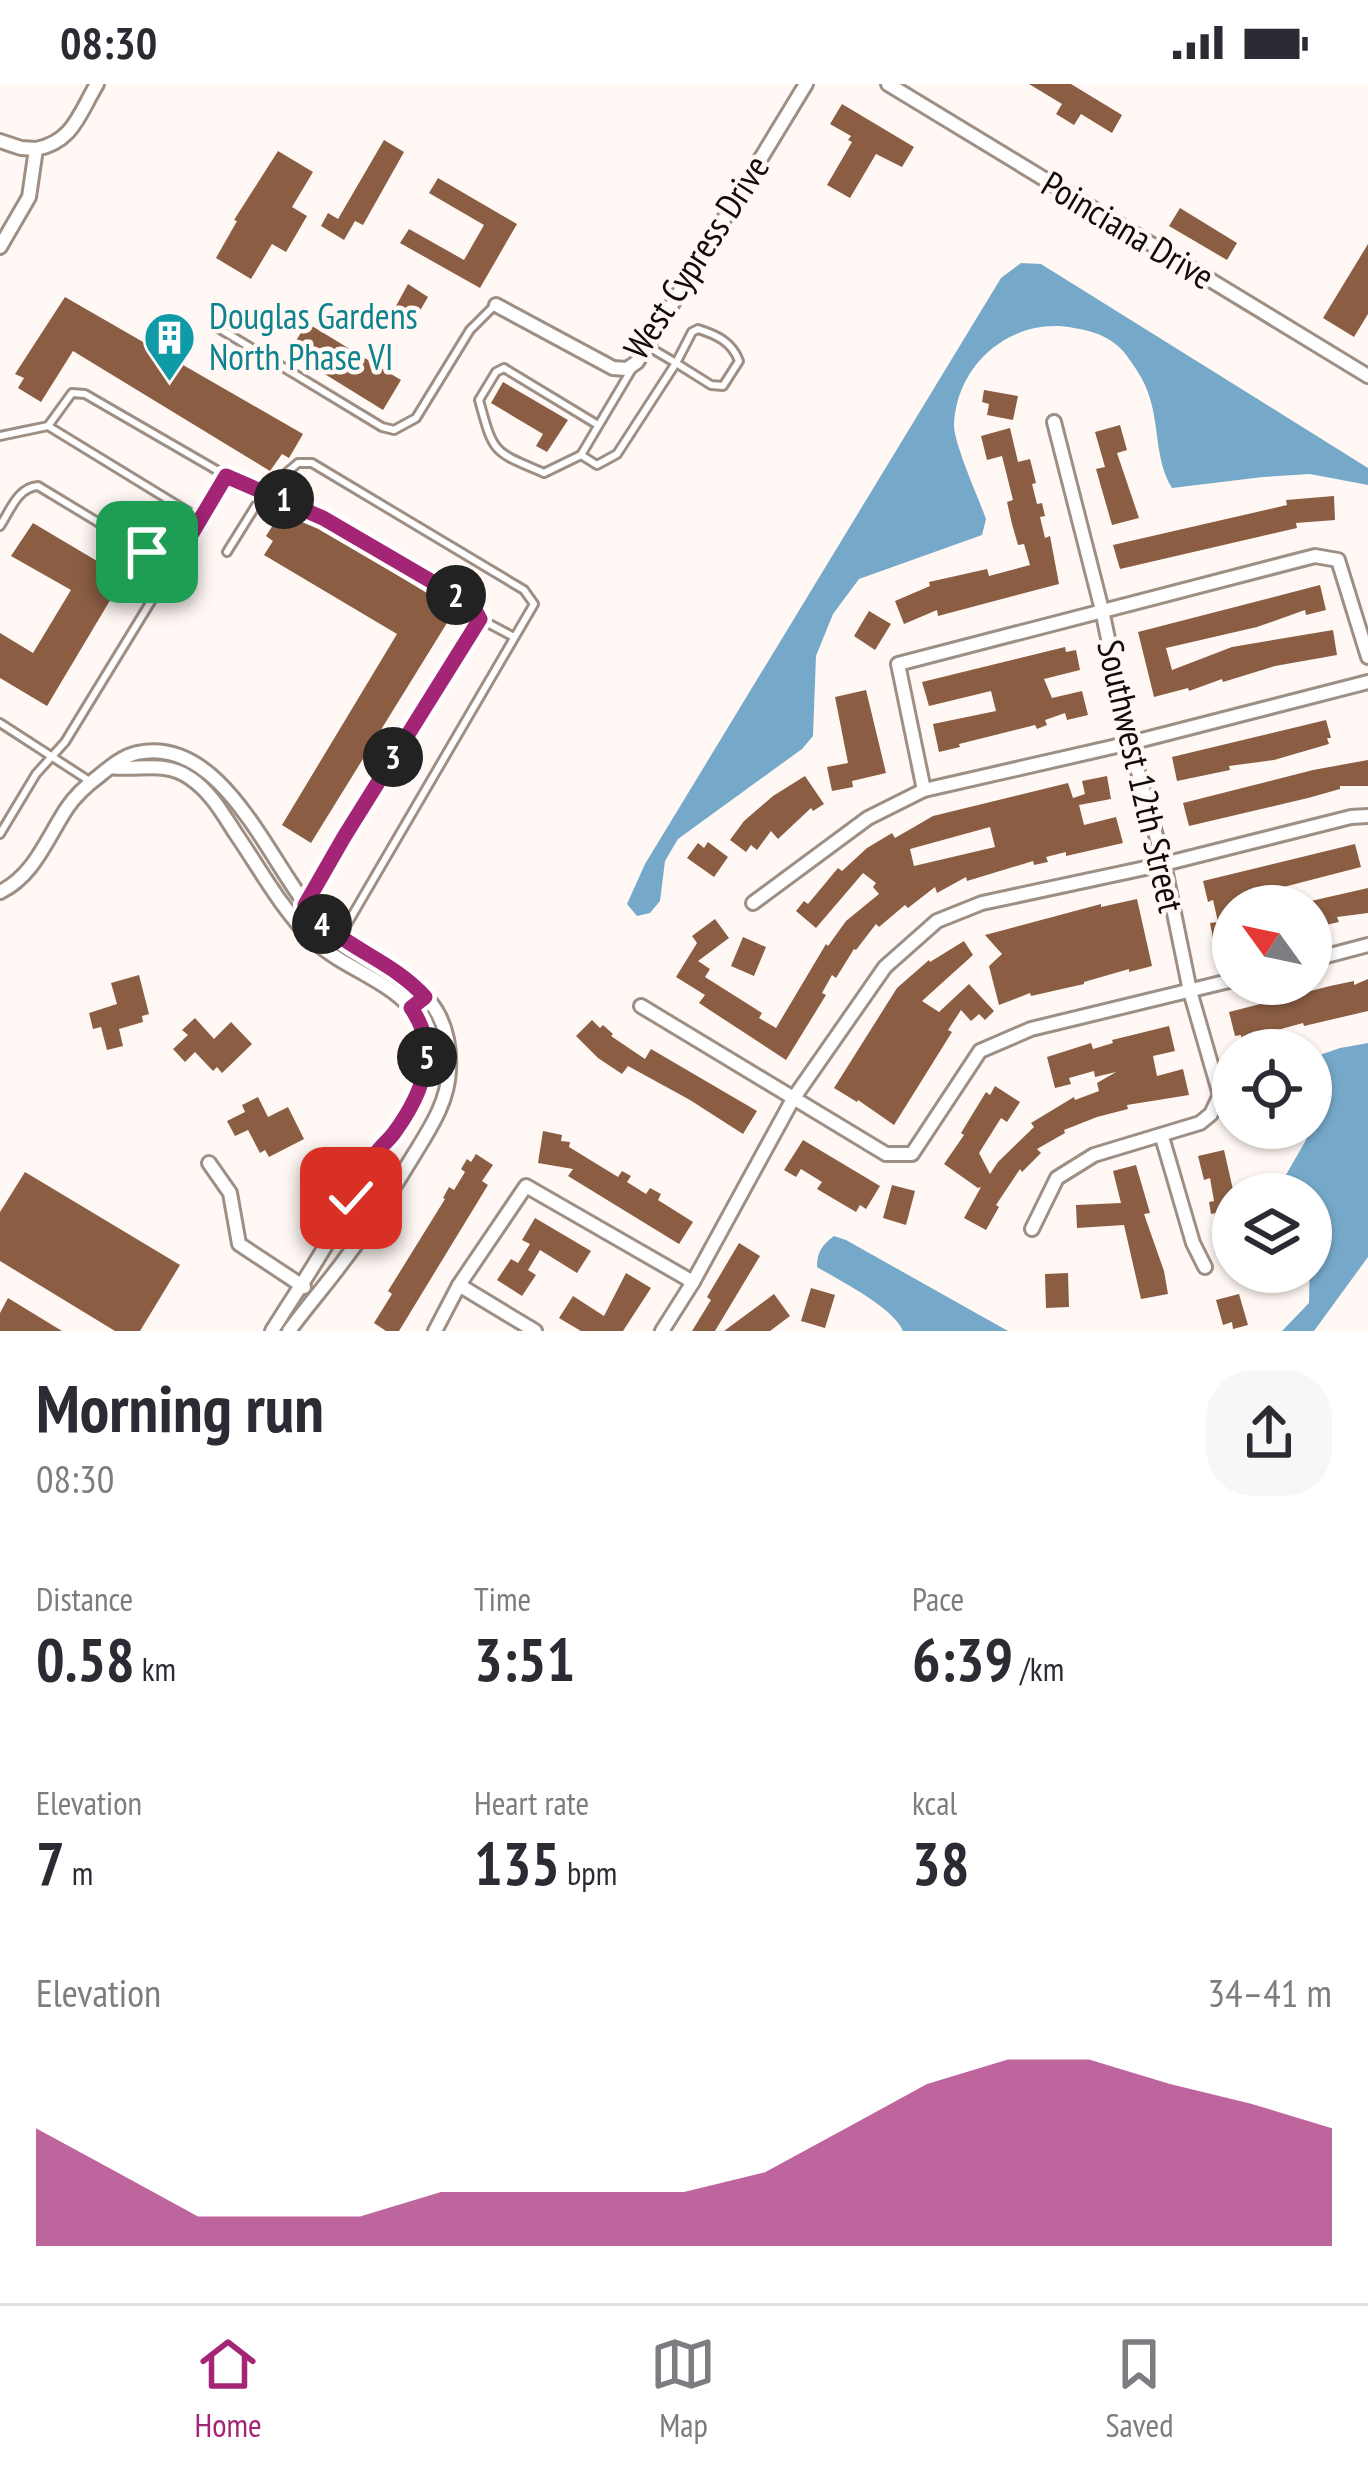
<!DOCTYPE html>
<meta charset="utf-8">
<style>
body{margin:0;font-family:"PT Sans Narrow",sans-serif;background:#f7f7f7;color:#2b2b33;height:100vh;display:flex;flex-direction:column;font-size:45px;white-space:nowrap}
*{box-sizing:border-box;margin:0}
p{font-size:39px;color:#7c7c81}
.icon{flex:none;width:66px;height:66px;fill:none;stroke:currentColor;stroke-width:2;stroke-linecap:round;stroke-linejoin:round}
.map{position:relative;height:1247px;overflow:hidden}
.drawer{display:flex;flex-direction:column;background:#fff;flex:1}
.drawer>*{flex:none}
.needle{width:78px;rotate:303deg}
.buttons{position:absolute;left:1212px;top:801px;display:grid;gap:24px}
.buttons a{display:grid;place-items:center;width:120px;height:120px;border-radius:50%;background:#fff;box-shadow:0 3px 9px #0004;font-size:60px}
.pin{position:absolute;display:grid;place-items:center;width:102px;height:102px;color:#fff;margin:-51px;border-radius:24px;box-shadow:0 6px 18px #0006}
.km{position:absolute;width:60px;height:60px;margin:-30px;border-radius:50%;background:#222;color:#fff;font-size:33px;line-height:60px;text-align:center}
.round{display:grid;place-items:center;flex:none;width:126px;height:126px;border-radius:48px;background:#f7f7f7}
.headline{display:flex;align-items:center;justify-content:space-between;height:204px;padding:0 36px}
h1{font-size:66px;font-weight:700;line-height:90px}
.metrics{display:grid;grid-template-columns:repeat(3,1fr);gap:18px;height:204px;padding:12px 36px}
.metrics div{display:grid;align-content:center}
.metrics b{font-size:60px;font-weight:700}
.metrics small{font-size:33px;font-weight:400}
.metrics p{font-size:33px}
.chart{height:336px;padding:24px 36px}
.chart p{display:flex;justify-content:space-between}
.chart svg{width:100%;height:216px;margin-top:12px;fill:#a42475;opacity:.7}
.status{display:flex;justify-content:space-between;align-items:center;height:84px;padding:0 60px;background:#fff;direction:ltr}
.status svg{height:33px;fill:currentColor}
.dock{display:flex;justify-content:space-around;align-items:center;height:168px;border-top:3px solid #e1e1e2;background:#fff;font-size:33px;color:#7c7c81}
.dock a{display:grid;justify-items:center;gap:6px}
.dock .current{color:#a42475}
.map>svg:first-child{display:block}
.water{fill:#76a9c9}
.building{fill:#8b5e43;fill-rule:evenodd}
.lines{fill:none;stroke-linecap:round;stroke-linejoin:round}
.service-casing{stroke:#9e8f85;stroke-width:12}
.minor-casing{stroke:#9e8f85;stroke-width:18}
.service{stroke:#fff;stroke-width:6}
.minor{stroke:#fff;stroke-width:12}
.route-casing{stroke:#fff;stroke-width:24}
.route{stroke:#a42475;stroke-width:15}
.labels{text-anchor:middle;stroke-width:9;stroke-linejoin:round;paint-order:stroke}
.street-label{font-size:36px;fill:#100b08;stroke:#fff8f4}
.culture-label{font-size:36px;fill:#0d838f;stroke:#fff8f4;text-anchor:start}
</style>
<div class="status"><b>08:30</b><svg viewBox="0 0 49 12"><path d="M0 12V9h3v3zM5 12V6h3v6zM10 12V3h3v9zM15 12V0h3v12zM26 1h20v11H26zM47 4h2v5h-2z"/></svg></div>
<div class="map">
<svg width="1368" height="1247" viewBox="0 0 1368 1247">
<rect width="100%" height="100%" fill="#fff8f4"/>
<g class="water">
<path d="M1021 179 1041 180 1368 384V401L1310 390 1263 393 1172 404C1154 375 1160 338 1147 306 1143 294 1131 277 1123 267 1109 252 1093 247 1074 244 1014 232 957 278 954 340 953 358 979 415 986 435L982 451 859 495 833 530 816 572 813 652 802 665 678 755 665 777 660 817 650 829 637 832 627 820 645 780 1001 194Z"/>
<polygon points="1368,959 1368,1173 1314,1247 1282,1247 1309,1219 1311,1110 1286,1110 1283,1096 1306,1056 1307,1044 1311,1044 1311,974 1340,964"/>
<path d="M834 1152 846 1156 1008 1247H903C893 1223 840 1197 817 1183 817 1168 822 1161 834 1152Z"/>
</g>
<g class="building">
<polygon points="1029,0 1071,0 1122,31 1112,49 1081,30 1074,41 1056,30 1062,20"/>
<polygon points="842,20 914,63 902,83 876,70 850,114 827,101 852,58 848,56 851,52 830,40"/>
<polygon points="384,56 404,68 363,141 355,137 344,156 321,142 328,129 338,135"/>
<polygon points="278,67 313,88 292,123 307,132 286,168 272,160 251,195 216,174 237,137 234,136"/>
<polygon points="438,94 517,140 480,204 400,159 409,145 464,176 484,141 429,109"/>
<polygon points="1180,124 1237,159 1227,176 1169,142"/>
<polygon points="1368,160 1368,230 1354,253 1323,234"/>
<polygon points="408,200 428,213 410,244 390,233"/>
<polygon points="65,213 303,350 289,374 282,370 270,387 73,267 41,318 18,304 24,294 15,290"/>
<polygon points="307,239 401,296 383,326 289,268"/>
<polygon points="503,298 568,336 547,368 536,362 543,350 491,319"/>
<polygon points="984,306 1018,312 1013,336 987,331 989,320 982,318"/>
<polygon points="1120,341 1127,366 1117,369 1139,434 1112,441 1096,385 1105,383 1095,348"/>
<polygon points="1010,344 1018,378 1030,375 1036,399 1032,400 1037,420 1042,419 1045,432 1040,433 1045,454 1050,452 1059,500 938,532 937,526 904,540 895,517 930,502 929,498 987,485 989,492 1030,481 1024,460 1018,461 1012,440 1007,418 1013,416 1002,372 987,376 981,352"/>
<polygon points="1334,412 1335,436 1296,439 1297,444 1120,485 1113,461 1287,421 1286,416"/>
<polygon points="283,425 302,433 455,526 311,759 282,741 397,550 264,471 273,457 266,452"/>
<polygon points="33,439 124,493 47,622 0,594 0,549 33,569 71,506 11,472"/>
<polygon points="1320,501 1326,526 1306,531 1305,526 1257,543 1166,564 1172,586 1232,563 1333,546 1337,571 1275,582 1223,598 1222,595 1189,607 1188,604 1154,613 1138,548"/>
<polygon points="869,527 891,540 875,566 854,552"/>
<polygon points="1065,563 1066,568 1076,566 1080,586 1044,595 1052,614 1082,607 1088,631 1067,636 1065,629 1045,636 1047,641 1037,645 1035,641 959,660 960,663 939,668 933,640 996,627 991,607 929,622 922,598"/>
<polygon points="866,606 886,689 852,697 853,703 832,707 827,683 848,679 835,613"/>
<polygon points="1326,636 1331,654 1327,654 1329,660 1274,676 1229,682 1230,686 1177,697 1172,673"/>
<polygon points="1368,676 1368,702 1340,702 1340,705 1308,714 1189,742 1183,719 1313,686"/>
<polygon points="805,692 824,720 813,727 811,724 778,755 771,747 757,766 751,761 746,768 730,756 744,737 773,712"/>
<path d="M1107 692 1111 715 1079 721 1084 741 1116 733 1123 759 1066 772V768L1046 773 1048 778 1034 781 1033 777 967 797 966 793 937 809 935 803 908 824 905 821 879 843 876 840 856 866 854 865 836 894 832 891 822 909 826 911 786 976 699 919 705 911 676 893 697 859 692 852 715 835 729 854 698 877 710 885 705 893 762 929 759 934 776 944 826 860 828 862 846 837 879 810 873 803 876 799 863 789 816 844 796 827 804 817 808 820 838 784 842 787 867 764 892 749 895 754 933 732 1068 699 1073 714 1085 710 1082 697ZM990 743 995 763 914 782 910 765Z"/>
<polygon points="708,758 728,773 714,793 687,774 698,759 704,764"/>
<polygon points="1355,760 1361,783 1233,816 1233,862 1215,865 1210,839 1218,838 1213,816 1208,818 1203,797"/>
<polygon points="1368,804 1368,829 1337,833 1339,838 1317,843 1311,817"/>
<polygon points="1137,815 1152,882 1129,888 1129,885 1084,898 1084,900 1031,912 1030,909 999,921 989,882 1002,870 985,851 1101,820 1101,823"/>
<polygon points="743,853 766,863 754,892 731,882"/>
<polygon points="964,857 973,871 922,917 939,928 969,900 994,927 985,936 979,930 971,937 961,926 948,946 952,948 894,1041 858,1016 857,1018 834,1004 897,904 929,876 930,878"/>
<polygon points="139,891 149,930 142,932 143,938 119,945 123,962 107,966 101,943 93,945 89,929 117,920 111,899"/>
<polygon points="1368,895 1368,927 1304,942 1303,939 1263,950 1266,966 1243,966 1241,951 1235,952 1229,928 1330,902 1354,897 1354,901"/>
<polygon points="195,934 214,955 231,938 252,960 222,989 217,983 213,987 195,968 185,978 173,965 188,951 182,946"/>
<polygon points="592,936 600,944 603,941 613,950 611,952 645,975 651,965 757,1027 743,1050 690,1016 628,982 622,990 598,974 576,952"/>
<polygon points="1169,942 1175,967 1153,972 1157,992 1183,985 1189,1011 1127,1021 1128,1025 1097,1033 1064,1046 1065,1049 1037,1065 1041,1069 1022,1088 1020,1085 996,1121 999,1123 986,1146 964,1134 981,1103 978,1104 944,1080 964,1051 961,1049 986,1008 990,1011 995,1002 1020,1018 1007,1038 1001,1034 979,1069 990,1090 998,1078 1034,1043 1031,1039 1074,1013 1075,1016 1099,1007 1097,999 1116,988 1095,993 1094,987 1069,994 1071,1000 1055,1004 1047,973 1091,959 1093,965 1113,959 1112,956"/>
<polygon points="258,1013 268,1033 288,1023 304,1055 269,1073 265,1066 260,1069 248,1046 235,1052 227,1037 245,1028 242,1021"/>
<polygon points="543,1047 562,1051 561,1057 570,1058 569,1063 618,1093 622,1087 631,1092 627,1098 646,1110 650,1104 661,1110 658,1116 693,1138 679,1160 568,1092 573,1085 538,1079"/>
<polygon points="803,1056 880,1102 866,1125 860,1121 856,1128 817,1105 822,1098 801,1085 796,1093 784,1086"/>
<polygon points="1224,1066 1234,1110 1233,1126 1211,1130 1209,1118 1214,1117 1210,1094 1204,1096 1198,1072"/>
<polygon points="476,1070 493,1081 482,1097 488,1101 399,1247 386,1247 374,1239 392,1210 388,1207 445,1115 443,1114 449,1103 454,1106 465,1088 461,1085 467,1075 471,1078"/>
<polygon points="1136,1081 1150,1129 1144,1130 1164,1187 1168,1210 1141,1215 1124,1141 1077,1144 1076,1121 1121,1119 1113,1087"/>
<polygon points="25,1088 180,1181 140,1247 115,1247 0,1177 0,1128"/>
<polygon points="892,1101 915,1107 906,1141 883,1134"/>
<polygon points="535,1134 591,1167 577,1189 540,1166 528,1186 536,1191 522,1212 497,1196 511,1175 518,1179 530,1160 522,1156"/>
<polygon points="739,1159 760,1172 715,1247 692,1247 711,1216 707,1213"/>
<polygon points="626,1189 651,1204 623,1247 581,1247 559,1234 573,1212 604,1232"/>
<polygon points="1068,1189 1069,1223 1046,1224 1045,1190"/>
<polygon points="811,1204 835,1211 825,1244 801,1237"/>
<polygon points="774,1210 790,1232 770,1247 724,1247"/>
<polygon points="1239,1210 1248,1241 1233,1245 1232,1238 1223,1241 1216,1216"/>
<polygon points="8,1214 62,1247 0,1247 0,1229"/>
</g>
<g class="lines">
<defs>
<g id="service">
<polyline points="220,245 382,343 394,346 416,334 470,246 493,223"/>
<path d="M698 245C717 251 732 258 739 277L723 302 711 301 676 279 692 248Z"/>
<polyline points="632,285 581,371 597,381 617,370 676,279 647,262"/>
<polyline points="48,342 200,435"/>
<polyline points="0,352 48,342 72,309 85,310 225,391 323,434 474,524 480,535 474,545 344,753 307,818"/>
<path d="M581 371 544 389C493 367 494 371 479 316L496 288 504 284 598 341"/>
<path d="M0 442C10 427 18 403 38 402L172 483 65 658 36 690 0 750"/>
<polyline points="227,468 265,407 298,379 312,379 524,506 534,520 339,854"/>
<polyline points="172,483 225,393"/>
<polyline points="480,535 514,553"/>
<polyline points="0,639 91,698"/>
</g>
<g id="minor">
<polyline points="888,0 1368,292"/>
<polyline points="0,57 21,64 36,65"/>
<path d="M0 163 29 113 36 65C73 58 79 30 97 0"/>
<polyline points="496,221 613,284 627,285 637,278 806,0"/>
<path d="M111 683C139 687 165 676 190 694 211 708 223 730 236 750 260 785 281 824 311 854 352 895 435 904 427 980 422 1019 388 1049 369 1081 355 1105 344 1130 330 1154 312 1186 291 1216 272 1247"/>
<polyline points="924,706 898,580 1315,472 1338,476 1368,573"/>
<path d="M0 808C34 792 47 754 67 724 75 712 87 701 99 692 110 683 123 672 137 669 225 650 271 786 320 838 369 891 454 889 449 986 448 1017 431 1043 415 1069 393 1105 371 1141 345 1175 327 1200 307 1222 289 1247"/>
<polyline points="753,819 868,734 924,706 1130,659 1368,598"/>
<polyline points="1311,876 1368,861"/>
<polyline points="641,922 886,1070 912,1070 980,967 1031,945 1233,896"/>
<polyline points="1162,1053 1193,1159 1205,1183"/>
<polyline points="209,1079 230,1109 239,1160 304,1203"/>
<polyline points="359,1099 388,1115"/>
<polyline points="1032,1145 1057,1094 1094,1071 1200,1039 1211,1030 1220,1011 1190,907 1164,780 1130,659 1102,526 1054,338"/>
<polyline points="459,1201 535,1247"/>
<polyline points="435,1247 459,1201 526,1102 693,1198"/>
<polyline points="662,1247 693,1198 793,1015 885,883 937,837 982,819 1164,780 1351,733 1368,732"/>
</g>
</defs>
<use href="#service" class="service-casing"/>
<use href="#minor" class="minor-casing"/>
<use href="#service" class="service"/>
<use href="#minor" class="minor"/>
</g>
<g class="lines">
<defs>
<path id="route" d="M147 468 172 483 226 392 323 434 460 514 474 524 480 535 344 753 305 821C340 864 390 874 425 913L411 924C441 966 422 1011 394 1049 388 1057 380 1063 375 1071 366 1085 359 1099 351 1114"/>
</defs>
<use href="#route" class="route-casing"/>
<use href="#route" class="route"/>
</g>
<defs>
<symbol id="building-pin" viewBox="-11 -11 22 30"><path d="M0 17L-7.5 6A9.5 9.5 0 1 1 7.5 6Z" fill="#0f9aa8" stroke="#fff8f4"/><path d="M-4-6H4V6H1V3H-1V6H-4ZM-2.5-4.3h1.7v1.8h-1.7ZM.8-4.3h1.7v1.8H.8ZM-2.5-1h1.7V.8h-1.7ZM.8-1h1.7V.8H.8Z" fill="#fff"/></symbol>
</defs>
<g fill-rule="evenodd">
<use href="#building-pin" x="140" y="224" width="59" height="81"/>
</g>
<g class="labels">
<g class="street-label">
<text transform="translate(1128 146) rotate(31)" y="13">Poinciana Drive</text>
<text transform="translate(696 173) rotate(-57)" y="13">West Cypress Drive</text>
<text transform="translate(1141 692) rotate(77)" y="13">Southwest 12th Street</text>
</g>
<g class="culture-label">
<text x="209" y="245">Douglas Gardens<tspan x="209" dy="41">North Phase VI</tspan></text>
</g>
</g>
</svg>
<div class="buttons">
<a><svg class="needle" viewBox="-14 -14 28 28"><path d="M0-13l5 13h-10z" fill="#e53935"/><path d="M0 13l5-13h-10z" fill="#7c7c81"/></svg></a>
<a><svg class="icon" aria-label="locate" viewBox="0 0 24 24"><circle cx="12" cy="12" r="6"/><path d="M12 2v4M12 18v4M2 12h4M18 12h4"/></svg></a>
<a><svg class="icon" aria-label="layers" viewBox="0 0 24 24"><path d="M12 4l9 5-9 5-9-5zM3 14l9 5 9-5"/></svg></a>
</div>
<div class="pin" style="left:147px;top:468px;background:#1e9e55"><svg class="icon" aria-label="arrive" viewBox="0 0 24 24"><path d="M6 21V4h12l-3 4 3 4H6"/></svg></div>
<div class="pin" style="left:351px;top:1114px;background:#d93025"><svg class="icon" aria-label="check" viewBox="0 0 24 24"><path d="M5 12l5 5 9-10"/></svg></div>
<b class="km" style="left:284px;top:415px">1</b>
<b class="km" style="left:456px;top:511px">2</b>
<b class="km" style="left:393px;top:673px">3</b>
<b class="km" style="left:322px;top:840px">4</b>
<b class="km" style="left:427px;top:973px">5</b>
</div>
<section class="drawer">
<div class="headline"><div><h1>Morning run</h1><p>08:30</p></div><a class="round"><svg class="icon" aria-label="share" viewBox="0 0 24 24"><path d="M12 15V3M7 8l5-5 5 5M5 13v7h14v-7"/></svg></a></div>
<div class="metrics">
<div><p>Distance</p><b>0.58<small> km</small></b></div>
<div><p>Time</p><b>3:51</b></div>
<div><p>Pace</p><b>6:39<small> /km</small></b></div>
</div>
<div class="metrics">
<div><p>Elevation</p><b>7<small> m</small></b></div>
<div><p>Heart rate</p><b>135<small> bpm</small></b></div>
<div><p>kcal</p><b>38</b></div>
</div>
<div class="chart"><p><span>Elevation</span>34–41 m</p>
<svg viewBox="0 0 160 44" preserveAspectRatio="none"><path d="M0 44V20L10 29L20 38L30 38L40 38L50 33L60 33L70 33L80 33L90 29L100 20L110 11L120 6L130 6L140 11L150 15L160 20V44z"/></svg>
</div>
</section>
<nav class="dock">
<a class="current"><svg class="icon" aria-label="home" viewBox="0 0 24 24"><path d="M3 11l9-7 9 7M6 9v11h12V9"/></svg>Home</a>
<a><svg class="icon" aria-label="map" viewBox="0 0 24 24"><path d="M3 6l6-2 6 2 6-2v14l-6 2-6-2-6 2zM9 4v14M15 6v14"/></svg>Map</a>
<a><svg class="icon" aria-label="saved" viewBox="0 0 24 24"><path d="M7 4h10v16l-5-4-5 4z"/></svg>Saved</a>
</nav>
